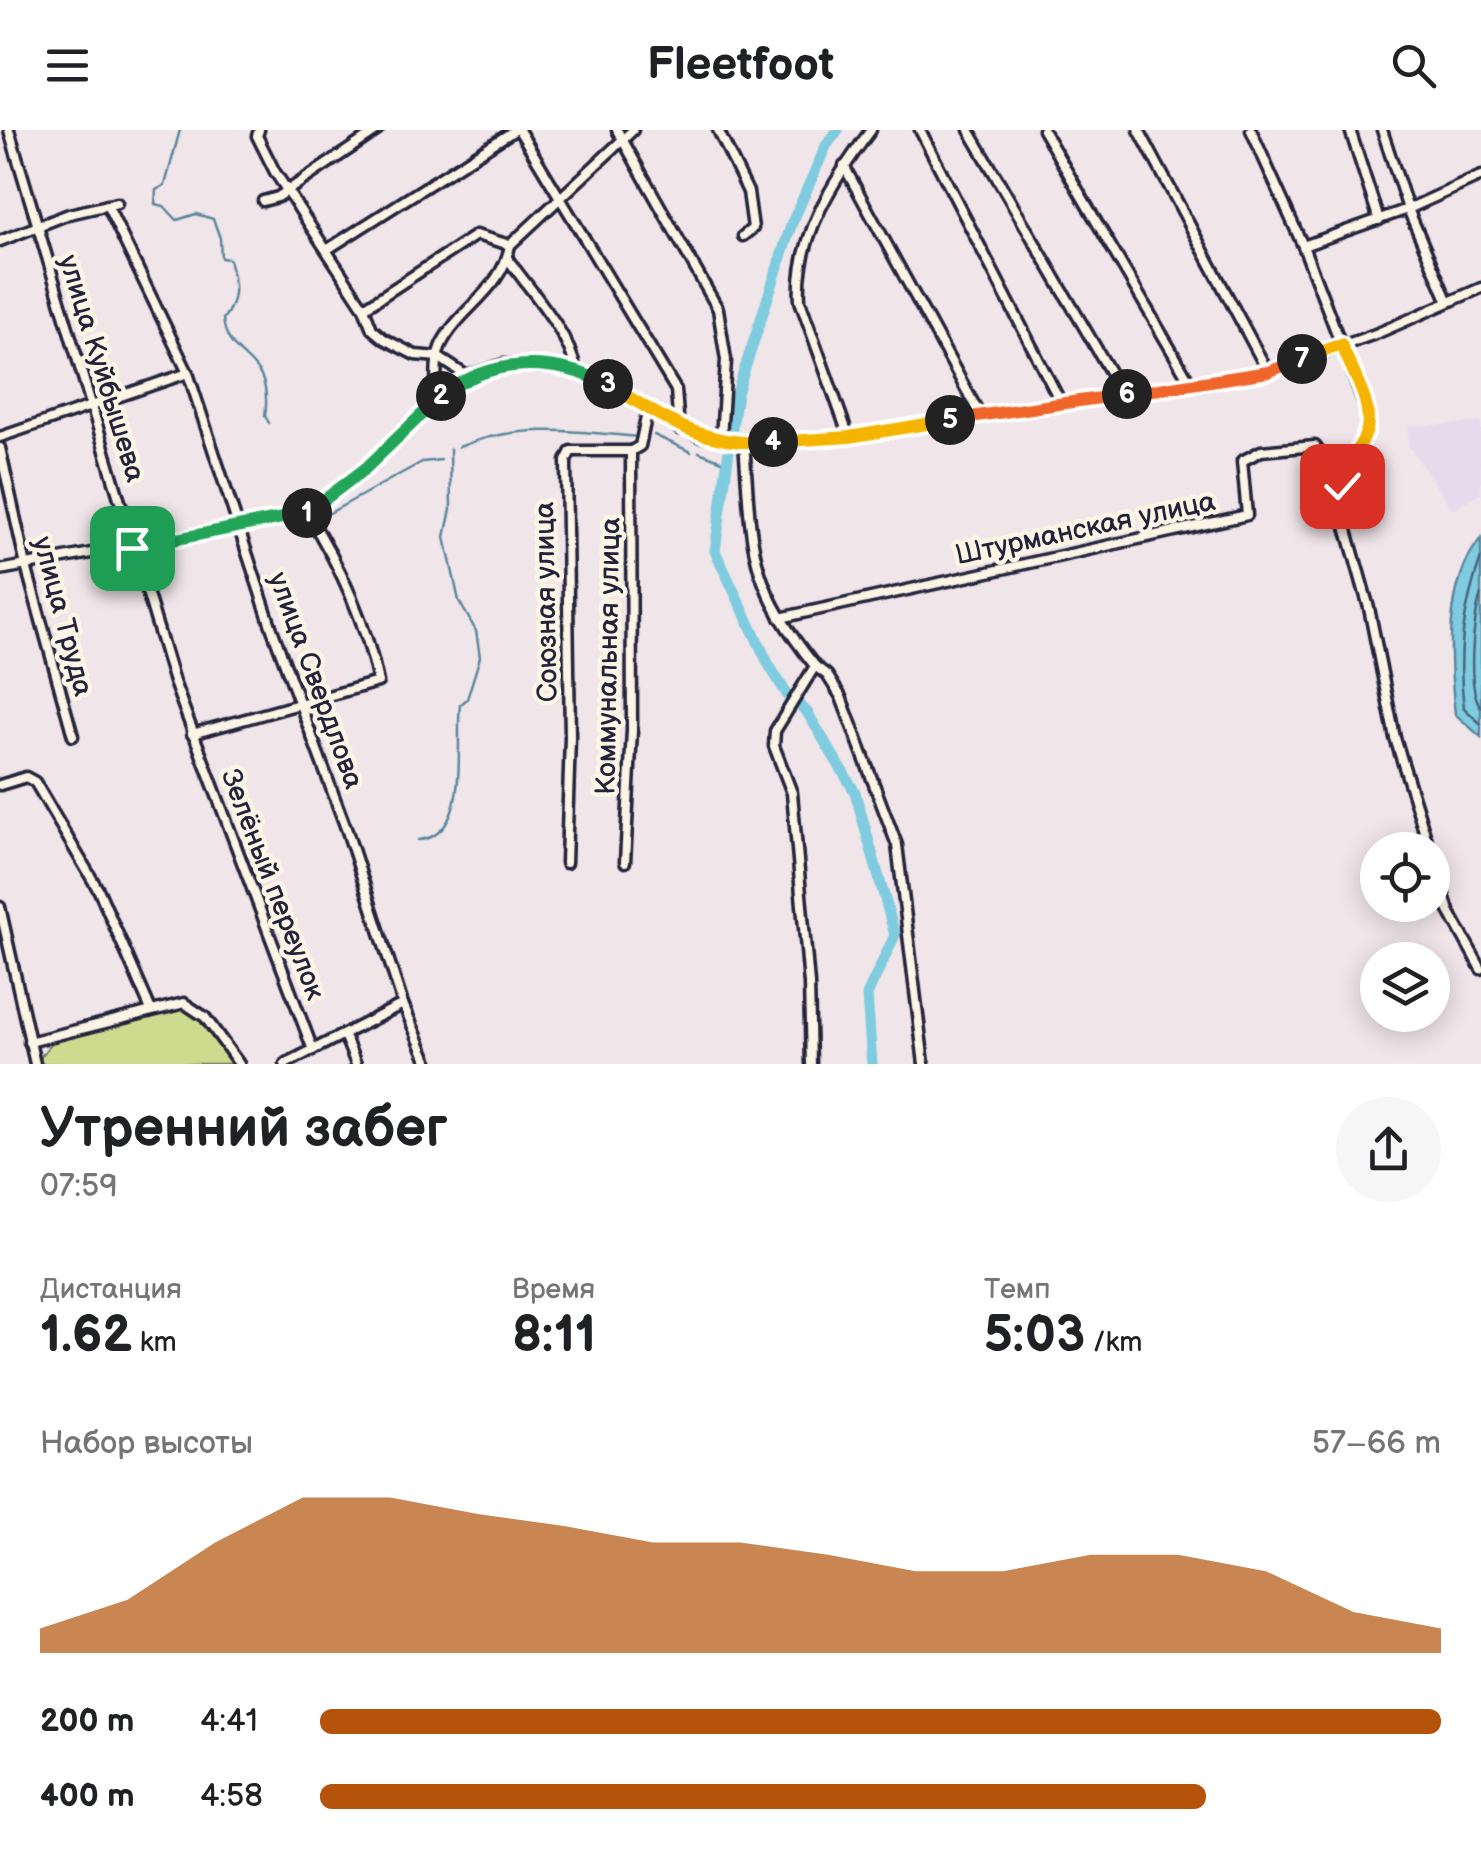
<!DOCTYPE html>
<html lang="ru">
<meta charset="utf-8">
<style>
body{margin:0;font-family:"Balsamiq Sans",sans-serif;background:#f6f6f6;color:#202124;height:100vh;display:flex;flex-direction:column;font-size:38px;white-space:nowrap}
*{box-sizing:border-box;margin:0}
p{font-size:32px;color:#757577}
.icon{flex:none;width:55px;height:55px;fill:none;stroke:currentColor;stroke-width:2;stroke-linecap:round;stroke-linejoin:round}
.map{position:relative;height:934px;overflow:hidden}
.drawer{display:flex;flex-direction:column;background:#fff;flex:1}
.drawer>*{flex:none}
.buttons{position:absolute;left:1360px;top:702px;display:grid;gap:20px}
.buttons a{display:grid;place-items:center;width:90px;height:90px;border-radius:50%;background:#fff;box-shadow:0 5px 25px #0003;font-size:50px}
.pin{position:absolute;display:grid;place-items:center;width:85px;height:85px;color:#fff;margin:-42px;border-radius:20px;box-shadow:0 5px 15px #0006}
.km{position:absolute;width:50px;height:50px;margin:-25px;border-radius:50%;background:#222;color:#fff;font-size:28px;line-height:50px;text-align:center}
.round{display:grid;place-items:center;flex:none;width:105px;height:105px;border-radius:52px;background:#f6f6f6}
.overview{display:flex;align-items:center;justify-content:space-between;height:170px;padding:0 40px}
h1{font-size:55px;font-weight:600;line-height:75px}
.figures{display:grid;grid-template-columns:repeat(3,1fr);gap:15px;height:170px;padding:10px 40px}
.figures div{display:grid;align-content:center}
.figures b{font-size:50px;font-weight:600}
.figures small{font-size:28px;font-weight:400}
.figures p{font-size:28px}
.chart{height:280px;padding:20px 40px}
.chart p{display:flex;justify-content:space-between}
.chart svg{width:100%;height:180px;margin-top:10px;fill:#b45309;opacity:.7}
ul{padding:0 40px;list-style:none;font-size:32px}
li{display:grid;grid-template-columns:160px 120px 1fr;align-items:center;height:75px}
li i{height:25px;border-radius:12px;background:#b45309}
header{display:flex;justify-content:space-between;align-items:center;height:130px;padding:0 40px;background:#fff;font-size:45px;font-weight:600}
.map>svg:first-child{display:block}
.built{fill:#e8daec}
.green{fill:#cedb8e;stroke:#787e64;stroke-width:2.5}
.water{fill:#7fcbdf;stroke:#5a879d;stroke-width:2.5}
.lines{fill:none;stroke-linecap:round;stroke-linejoin:round}
.shore{stroke:#47667d;stroke-width:2.5}
.stream{stroke:#5a879d;stroke-width:2.5}
.river{stroke:#7fcbdf;stroke-width:11}
.minor-casing{stroke:#22223b;stroke-width:15}
.minor{stroke:#fcf5e5;stroke-width:8}
.split-1-casing{stroke:#fff;stroke-width:20}
.split-2-casing{stroke:#fff;stroke-width:20}
.split-3-casing{stroke:#fff;stroke-width:20}
.split-4-casing{stroke:#fff;stroke-width:20}
.split-5-casing{stroke:#fff;stroke-width:20}
.split-6-casing{stroke:#fff;stroke-width:20}
.split-7-casing{stroke:#fff;stroke-width:20}
.split-8-casing{stroke:#fff;stroke-width:20}
.split-1{stroke:#22a559;stroke-width:12}
.split-2{stroke:#22a559;stroke-width:12}
.split-3{stroke:#22a559;stroke-width:12}
.split-4{stroke:#f5b400;stroke-width:12}
.split-5{stroke:#f5b400;stroke-width:12}
.split-6{stroke:#f0652b;stroke-width:12}
.split-7{stroke:#f0652b;stroke-width:12}
.split-8{stroke:#f5b400;stroke-width:12}
.labels{text-anchor:middle;stroke-width:9;stroke-linejoin:round;paint-order:stroke}
.street-label{font-size:28px;fill:#22223b;stroke:#fcf5e5}
</style>
<header><svg class="icon" aria-label="menu" viewBox="0 0 24 24"><path d="M4 6h16M4 12h16M4 18h16"/></svg>Fleetfoot<svg class="icon" aria-label="search" viewBox="0 0 24 24"><circle cx="10" cy="10" r="6"/><path d="M15 15l6 6"/></svg></header>
<div class="map">
<svg width="1481" height="934" viewBox="0 0 1481 934">
<rect width="100%" height="100%" fill="#f0e5e9"/>
<filter id="ink" filterUnits="userSpaceOnUse"><feTurbulence type="fractalNoise" baseFrequency=".01" numOctaves="2"/><feDisplacementMap in="SourceGraphic" scale="20" xChannelSelector="R" yChannelSelector="G"/><feConvolveMatrix kernelMatrix="1 2 1 2 8 2 1 2 1" color-interpolation-filters="sRGB"/></filter>
<g filter="url(#ink)">
<polygon class="built" points="1481,293 1481,363 1453,380 1408,315 1408,296"/>
<path class="green" d="M182 876C206 882 221 914 235 934H41L40 928 54 909Z"/>
<path class="water" d="M1481 408V607L1455 584C1449 528 1444 454 1481 408Z"/>
<g class="lines">
<g class="shore">
<path d="M1481 428C1463 479 1457 524 1464 578L1481 594"/>
<path d="M1481 465C1473 487 1466 559 1481 577"/>
</g>
<g class="stream">
<path d="M180 0 165 55 156 60 155 74 164 76 177 90 196 84 213 89 220 108 221 128 229 129C235 152 239 169 223 189 227 234 274 222 265 286L269 293"/>
<polyline points="654,305 691,322"/>
<path d="M459 317C515 293 577 301 638 307"/>
<polyline points="699,322 725,332"/>
<polyline points="326,385 422,332 441,330"/>
<path d="M418 710C472 707 455 613 460 575L467 569 480 527 476 501 459 471 445 407 451 379 450 319"/>
</g>
<polyline class="river" points="838,0 826,16 792,93 737,263 715,421 769,535 788,566 807,582 855,662 895,805 867,865 872,934"/>
<defs>
<g id="minor">
<polyline points="9,0 174,552 313,920"/>
<polyline points="259,0 257,6 275,42 364,178 372,199 384,209 415,225 438,227 467,246"/>
<polyline points="519,0 676,260 679,299"/>
<polyline points="617,0 718,179 726,230 721,309"/>
<polyline points="718,0 748,62 753,98 743,106"/>
<polyline points="920,0 1061,273"/>
<polyline points="969,0 1123,264"/>
<polyline points="1043,0 1191,254"/>
<polyline points="1139,0 1268,242"/>
<polyline points="1251,0 1303,116 1368,284 1365,305 1344,340 1343,386 1369,478 1395,608 1430,720"/>
<polyline points="1350,0 1379,90"/>
<polyline points="1382,0 1408,79 1448,172"/>
<polyline points="844,36 980,285"/>
<polyline points="263,71 278,67 378,0"/>
<polyline points="107,75 188,243 272,499 347,701 403,874 429,934"/>
<polyline points="0,111 69,84 117,73"/>
<polyline points="510,115 633,0"/>
<polyline points="1303,116 1408,79 1481,46"/>
<polyline points="328,119 515,0"/>
<path d="M508 129C531 162 568 200 576 240"/>
<polyline points="364,178 476,105 510,115"/>
<path d="M436 269C437 253 434 228 442 213 461 177 503 159 510 115"/>
<polyline points="0,307 188,243"/>
<path d="M849 307 800 171C796 107 834 49 871 0"/>
<path d="M744 312C752 416 746 450 815 536L775 601 774 616 792 663 809 854 811 934"/>
<polyline points="0,318 26,436 73,606"/>
<polyline points="0,440 307,383 366,338 436,269 467,246 503,234 576,240 698,306 757,314 849,307 1268,242 1378,203 1481,158"/>
<polyline points="780,488 1247,385 1242,331 1261,321 1315,316 1329,335 1344,340"/>
<polyline points="815,536 827,545 841,567 897,715 924,934"/>
<path d="M192 604 378 552C366 492 339 434 307 383"/>
<polyline points="0,655 26,647 35,652 99,761 151,880"/>
<polyline points="1432,727 1449,781 1481,839"/>
<polyline points="625,732 632,600 631,321"/>
<polyline points="566,733 570,607 566,331 571,321 631,321 640,316 648,278"/>
<polyline points="0,777 35,934"/>
<polyline points="344,905 356,934"/>
<polyline points="29,912 184,873 205,887 239,934"/>
<polyline points="285,934 403,874"/>
</g>
</defs>
<use href="#minor" class="minor-casing"/>
<use href="#minor" class="minor"/>
</g>
</g>
<g class="lines" filter="url(#ink)">
<defs>
<polyline id="split-1" points="132,418 307,383"/>
<polyline id="split-2" points="307,383 366,338 441,266"/>
<path id="split-3" d="M441 266C492 227 551 227 608 254"/>
<path id="split-4" d="M608 254C665 289 702 317 773 312"/>
<polyline id="split-5" points="773,312 849,307 950,290"/>
<polyline id="split-6" points="950,290 1127,264"/>
<polyline id="split-7" points="1127,264 1268,242 1302,229"/>
<path id="split-8" d="M1302 229 1341 214C1350 238 1377 279 1365 305 1357 324 1345 335 1342 356"/>
</defs>
<use href="#split-1" class="split-1-casing"/>
<use href="#split-2" class="split-2-casing"/>
<use href="#split-3" class="split-3-casing"/>
<use href="#split-4" class="split-4-casing"/>
<use href="#split-5" class="split-5-casing"/>
<use href="#split-6" class="split-6-casing"/>
<use href="#split-7" class="split-7-casing"/>
<use href="#split-8" class="split-8-casing"/>
<use href="#split-1" class="split-1"/>
<use href="#split-2" class="split-2"/>
<use href="#split-3" class="split-3"/>
<use href="#split-4" class="split-4"/>
<use href="#split-5" class="split-5"/>
<use href="#split-6" class="split-6"/>
<use href="#split-7" class="split-7"/>
<use href="#split-8" class="split-8"/>
</g>
<g class="labels">
<g class="street-label">
<text transform="translate(103 238) rotate(73)" y="10">улица Куйбышева</text>
<text transform="translate(1085 397) rotate(-12)" y="10">Штурманская улица</text>
<text transform="translate(545 472) rotate(-91)" y="10">Союзная улица</text>
<text transform="translate(64 486) rotate(75)" y="10">улица Труда</text>
<text transform="translate(607 526) rotate(-89)" y="10">Коммунальная улица</text>
<text transform="translate(317 550) rotate(70)" y="10">улица Свердлова</text>
<text transform="translate(274 754) rotate(69)" y="10">Зелёный переулок</text>
</g>
</g>
</svg>
<div class="buttons">
<a><svg class="icon" aria-label="locate" viewBox="0 0 24 24"><circle cx="12" cy="12" r="6"/><path d="M12 2v4M12 18v4M2 12h4M18 12h4"/></svg></a>
<a><svg class="icon" aria-label="layers" viewBox="0 0 24 24"><path d="M12 4l9 5-9 5-9-5zM3 14l9 5 9-5"/></svg></a>
</div>
<div class="pin" style="left:132px;top:418px;background:#1e9e55"><svg class="icon" aria-label="arrive" viewBox="0 0 24 24"><path d="M6 21V4h12l-3 4 3 4H6"/></svg></div>
<div class="pin" style="left:1342px;top:356px;background:#d93025"><svg class="icon" aria-label="check" viewBox="0 0 24 24"><path d="M5 12l5 5 9-10"/></svg></div>
<b class="km" style="left:307px;top:383px">1</b>
<b class="km" style="left:441px;top:266px">2</b>
<b class="km" style="left:608px;top:254px">3</b>
<b class="km" style="left:773px;top:312px">4</b>
<b class="km" style="left:950px;top:290px">5</b>
<b class="km" style="left:1127px;top:264px">6</b>
<b class="km" style="left:1302px;top:229px">7</b>
</div>
<section class="drawer">
<div class="overview"><div><h1>Утренний забег</h1><p>07:59</p></div><a class="round"><svg class="icon" aria-label="share" viewBox="0 0 24 24"><path d="M12 15V3M7 8l5-5 5 5M5 13v7h14v-7"/></svg></a></div>
<div class="figures">
<div><p>Дистанция</p><b>1.62<small> km</small></b></div>
<div><p>Время</p><b>8:11</b></div>
<div><p>Темп</p><b>5:03<small> /km</small></b></div>
</div>
<div class="chart"><p><span>Набор высоты</span>57–66 m</p>
<svg viewBox="0 0 160 44" preserveAspectRatio="none"><path d="M0 44V38L10 31L20 17L30 6L40 6L50 10L60 13L70 17L80 17L90 20L100 24L110 24L120 20L130 20L140 24L150 34L160 38V44z"/></svg>
</div>
<ul>
<li><b>200 m</b>4:41<i style="width:100%"></i></li>
<li><b>400 m</b>4:58<i style="width:79%"></i></li>
</ul>
</section>
